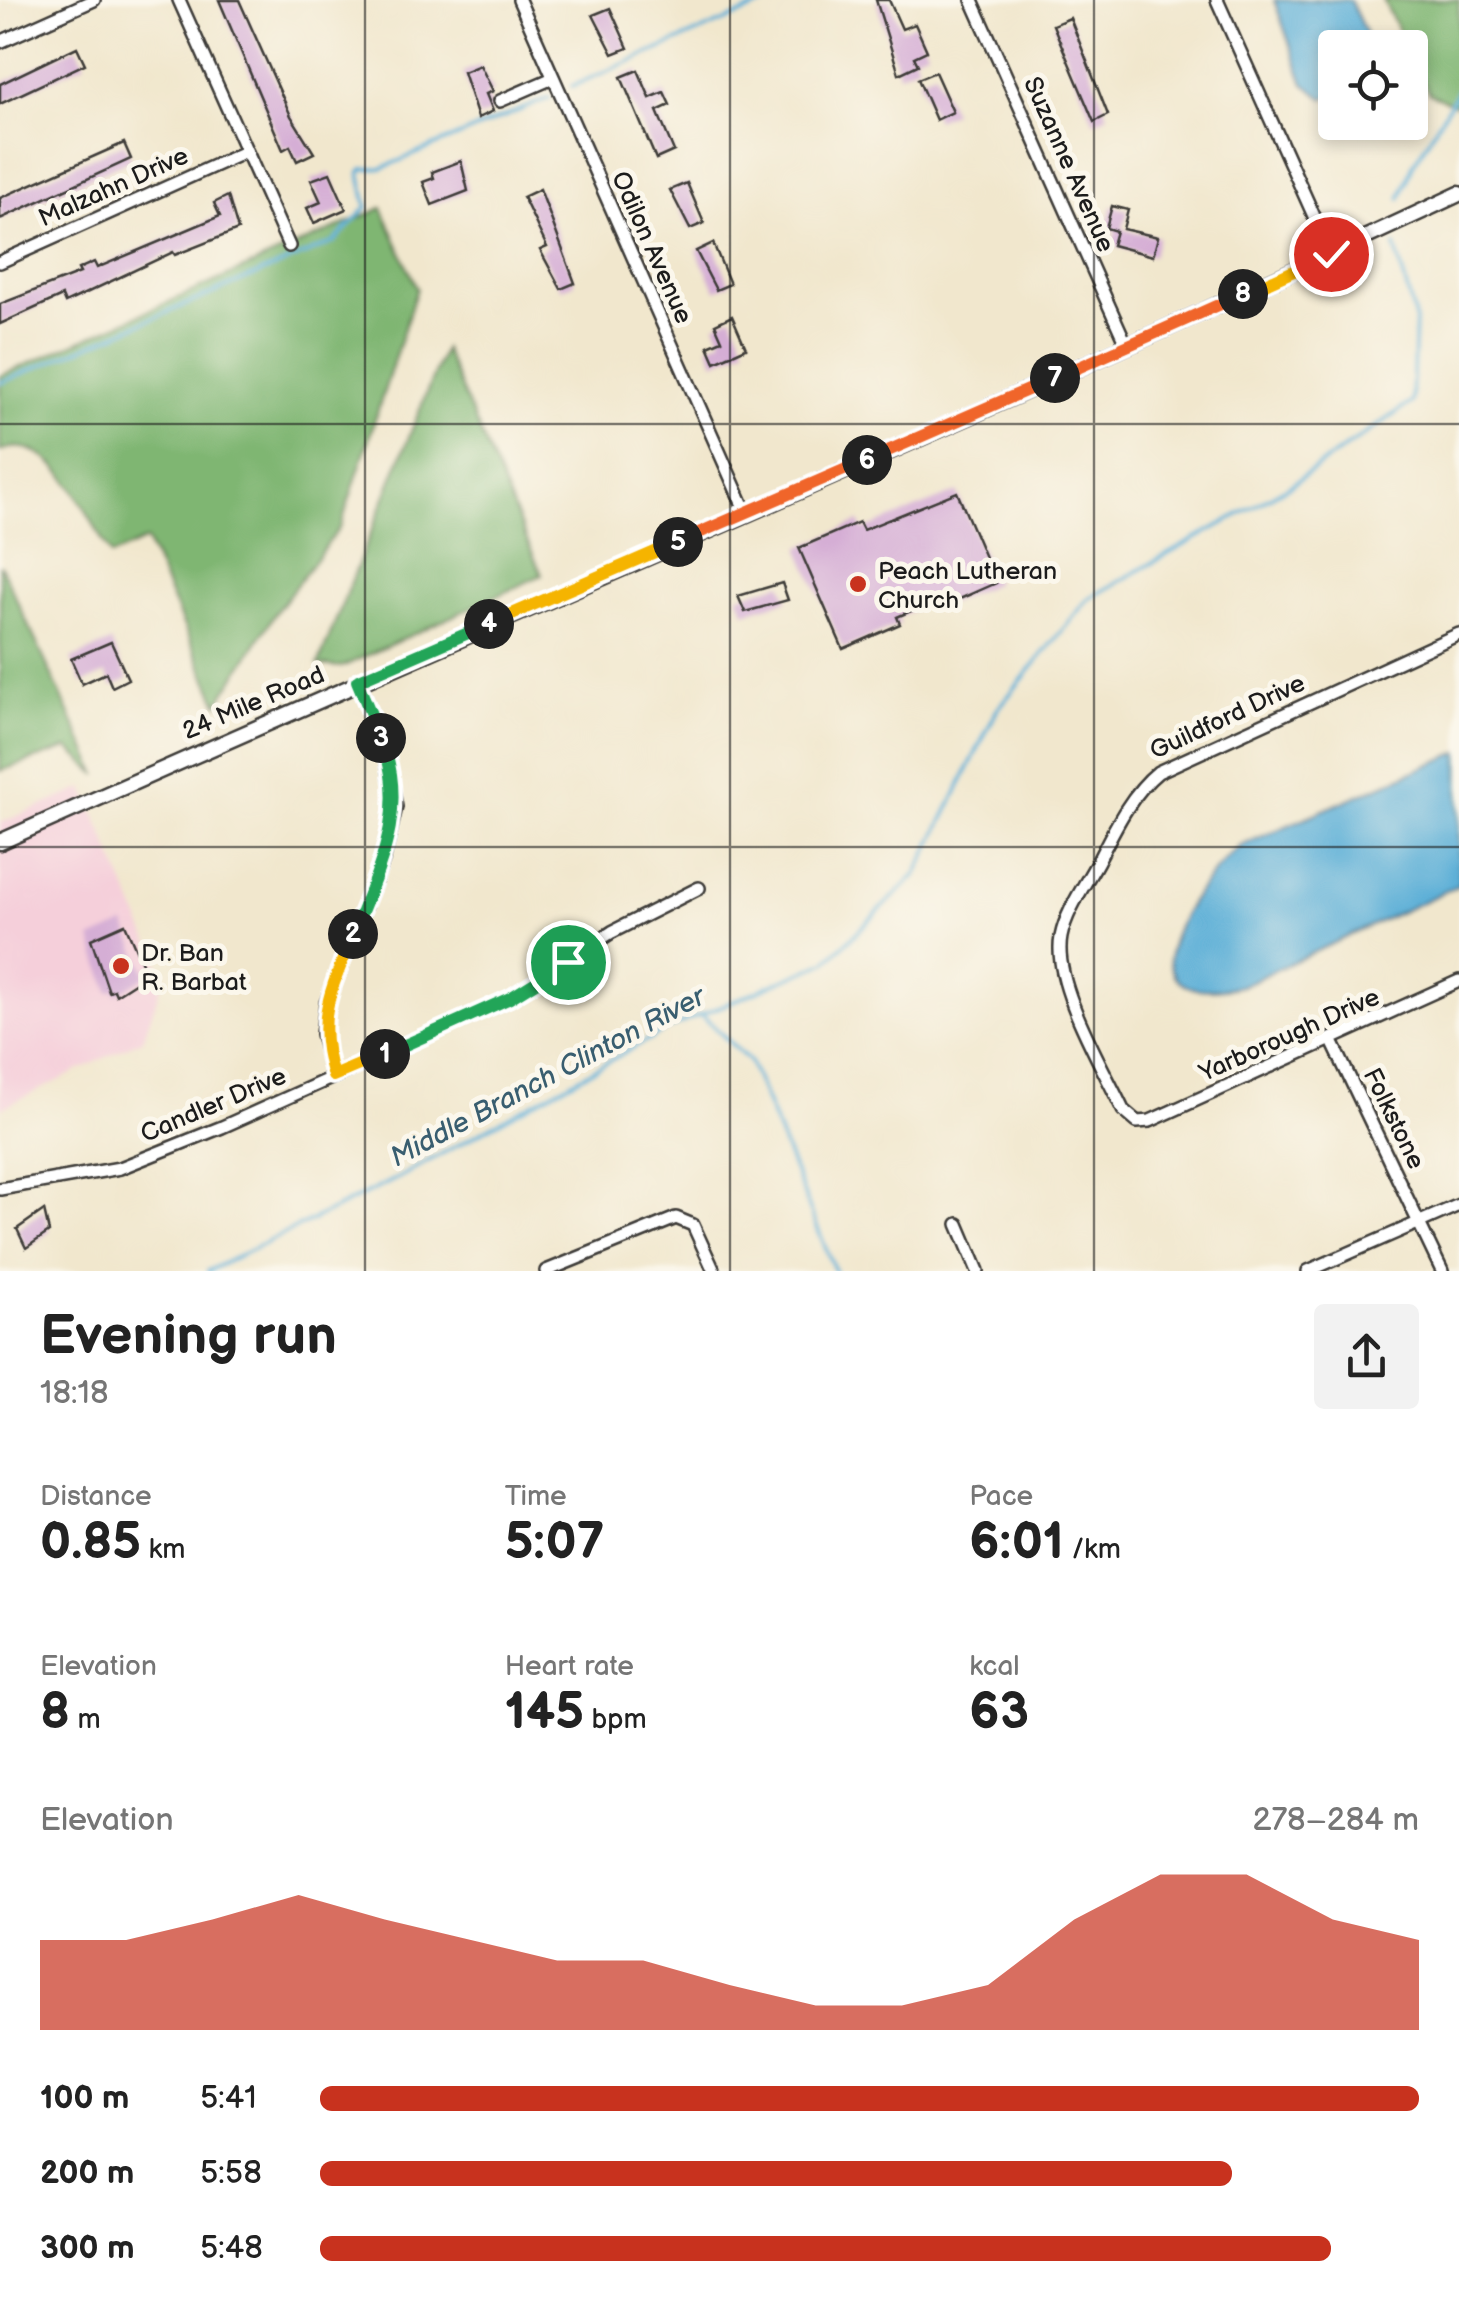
<!DOCTYPE html>
<meta charset="utf-8">
<style>
body{margin:0;font-family:"Balsamiq Sans",sans-serif;background:#f2f2f2;color:#222;height:100vh;display:flex;flex-direction:column;font-size:38px;white-space:nowrap}
*{box-sizing:border-box;margin:0}
p{font-size:32px;color:#767676}
.icon{flex:none;width:55px;height:55px;fill:none;stroke:currentColor;stroke-width:2;stroke-linecap:round;stroke-linejoin:round}
.map{position:relative;height:1271px;overflow:hidden}
.details{display:flex;flex-direction:column;background:#fff;flex:1}
.details>*{flex:none}
.buttons{position:absolute;left:1318px;top:30px;display:grid;gap:20px}
.buttons a{display:grid;place-items:center;width:110px;height:110px;border-radius:10px;background:#fff;box-shadow:0 5px 15px #0003;font-size:50px}
.pin{position:absolute;display:grid;place-items:center;width:85px;height:85px;color:#fff;margin:-42px;border:5px solid #fff;border-radius:50%;box-shadow:0 2px 10px #0007}
.km{position:absolute;width:50px;height:50px;margin:-25px;border-radius:50%;background:#222;color:#fff;font-size:28px;line-height:50px;text-align:center}
.round{display:grid;place-items:center;flex:none;width:105px;height:105px;border-radius:10px;background:#f2f2f2}
.summary{display:flex;align-items:center;justify-content:space-between;height:170px;padding:0 40px}
h1{font-size:55px;font-weight:800;line-height:75px}
.stats{display:grid;grid-template-columns:repeat(3,1fr);gap:15px;height:170px;padding:10px 40px}
.stats div{display:grid;align-content:center}
.stats b{font-size:50px;font-weight:800}
.stats small{font-size:28px;font-weight:400}
.stats p{font-size:28px}
.chart{height:280px;padding:20px 40px}
.chart p{display:flex;justify-content:space-between}
.chart svg{width:100%;height:180px;margin-top:10px;fill:#c8321e;opacity:.7}
ul{padding:0 40px;list-style:none;font-size:32px}
li{display:grid;grid-template-columns:160px 120px 1fr;align-items:center;height:75px}
li i{height:25px;border-radius:12px;background:#c8321e}
.map>svg:first-child{display:block}
.built{fill:#f5cfda}
.forest{fill:#7fb672;stroke:#4e6947;stroke-width:2.5}
.water{fill:#5cafd7;stroke:#3c667a;stroke-width:2.5}
.lines{fill:none;stroke-linecap:round;stroke-linejoin:round}
.stream{stroke:#5cafd7;stroke-width:4}
.building{fill:#d5aed5}
.minor-casing{stroke:#3c3a37;stroke-width:16}
.tertiary-casing{stroke:#3c3a37;stroke-width:19}
.minor{stroke:#fff;stroke-width:11}
.tertiary{stroke:#fff;stroke-width:14}
.split-1-casing{stroke:#fff;stroke-width:20}
.split-2-casing{stroke:#fff;stroke-width:20}
.split-3-casing{stroke:#fff;stroke-width:20}
.split-4-casing{stroke:#fff;stroke-width:20}
.split-5-casing{stroke:#fff;stroke-width:20}
.split-6-casing{stroke:#fff;stroke-width:20}
.split-7-casing{stroke:#fff;stroke-width:20}
.split-8-casing{stroke:#fff;stroke-width:20}
.split-9-casing{stroke:#fff;stroke-width:20}
.split-1{stroke:#22a559;stroke-width:12}
.split-2{stroke:#f5b400;stroke-width:12}
.split-3{stroke:#22a559;stroke-width:12}
.split-4{stroke:#22a559;stroke-width:12}
.split-5{stroke:#f5b400;stroke-width:12}
.split-6{stroke:#f0652b;stroke-width:12}
.split-7{stroke:#f0652b;stroke-width:12}
.split-8{stroke:#f0652b;stroke-width:12}
.split-9{stroke:#f5b400;stroke-width:12}
.grid{fill:none;stroke:#1c1c1c;stroke-width:2.5;stroke-opacity:0.55}
.poi-dot{fill:#c8321e;stroke:#fbf7ec;stroke-width:4}
.labels{text-anchor:middle;stroke-width:10;stroke-linejoin:round;paint-order:stroke}
.street-label{font-size:25px;fill:#1c1c1c;stroke:#fbf7ec}
.poi-label{font-size:25px;fill:#1c1c1c;stroke:#fbf7ec;text-anchor:start}
.water-label{font-size:28px;font-style:italic;fill:#395e70;stroke:#fbf7ec}
</style>
<div class="map">
<svg width="1459" height="1271" viewBox="0 0 1459 1271">
<rect width="100%" height="100%" fill="#fbf7ec"/>
<filter id="ink" filterUnits="userSpaceOnUse"><feTurbulence type="fractalNoise" baseFrequency=".01" numOctaves="2"/><feDisplacementMap in="SourceGraphic" scale="20" xChannelSelector="R" yChannelSelector="G"/><feConvolveMatrix kernelMatrix="1 2 1 2 8 2 1 2 1" color-interpolation-filters="sRGB"/></filter>
<filter id="wash" filterUnits="userSpaceOnUse"><feTurbulence type="fractalNoise" baseFrequency=".0048" numOctaves="4" result="noise"/><feDisplacementMap in="SourceGraphic" scale="40" xChannelSelector="R" yChannelSelector="G"/><feGaussianBlur stdDeviation="2.25" result="paint"/><feColorMatrix in="noise" values="0 0 0 0 0 0 0 0 0 0 0 0 0 0 0 0 0 1.4 0 .05"/><feComposite in="paint" operator="in"/></filter>
<g filter="url(#wash)">
<rect width="100%" height="100%" fill="#f1e7cd"/>
<polygon class="built" points="84,788 164,977 143,1039 0,1109 0,823"/>
<g class="forest">
<polygon points="1383,0 1459,0 1459,106 1430,94"/>
<path d="M382 208 417 288 341 526 276 612 218 704 146 540 111 556C89 520 54 428 0 451V376Z"/>
<polygon points="444,349 542,575 342,667 318,665"/>
<polygon points="0,564 98,775 68,748 0,771"/>
</g>
<g class="water">
<polygon points="1274,0 1350,0 1372,47 1335,48 1335,91 1324,99 1304,84"/>
<path d="M1459 752V885L1241 986C1110 1013 1190 884 1242 845Z"/>
</g>
<g class="lines">
<g class="stream">
<polyline points="572,86 775,0"/>
<polyline points="1400,199 1413,165 1459,89"/>
<polyline points="0,383 334,242 367,207 360,173 363,169 382,168 549,98"/>
<polyline points="701,1014 750,1062 835,1271"/>
<polyline points="208,1271 398,1178 667,1029 826,962 916,875 997,710 1088,599 1288,487 1412,402 1415,318 1395,246"/>
</g>
</g>
<g id="blocks">
<g class="building">
<polygon points="219,0 239,0 291,116 314,153 297,161 290,146 283,150"/>
<polygon points="876,0 889,0 902,29 915,24 927,51 914,57 918,65 899,74"/>
<polygon points="610,8 628,48 613,54 593,15"/>
<polygon points="1070,18 1108,115 1094,122 1053,25"/>
<polygon points="77,47 85,64 0,104 0,84"/>
<polygon points="480,65 493,91 486,94 493,111 478,118 463,72"/>
<polygon points="638,70 650,98 664,92 670,105 657,111 674,151 656,159 621,77"/>
<polygon points="935,72 953,112 936,120 918,79"/>
<polygon points="124,143 131,159 0,219 0,198"/>
<polygon points="461,161 468,191 432,205 423,182 434,178 432,172"/>
<polygon points="330,173 346,209 314,223 307,208 321,202 311,180"/>
<polygon points="687,183 704,223 690,229 670,190"/>
<polygon points="540,189 575,283 561,289 540,250 547,247 523,197"/>
<polygon points="228,196 238,230 175,255 173,252 65,303 62,296 0,324 0,304 80,273 78,269 94,262 97,268 220,216 214,203"/>
<polygon points="1112,206 1128,210 1123,229 1158,237 1153,256 1112,245 1116,231 1106,228"/>
<polygon points="713,243 730,284 716,290 696,251"/>
<polygon points="732,316 746,348 715,362 708,346 722,340 715,324"/>
<polygon points="957,492 996,583 937,609 934,601 897,617 900,624 843,649 799,548 859,522 863,530"/>
<polygon points="782,583 788,600 745,612 738,596"/>
<polygon points="111,642 128,679 112,687 106,673 82,684 71,659"/>
<polygon points="125,924 147,975 116,995 114,990 109,992 91,939"/>
<polygon points="44,1210 49,1232 26,1248 17,1229"/>
</g>
</g>
</g>
<g filter="url(#ink)">
<use href="#blocks" fill-opacity="0" stroke="#3c3a37" stroke-width="2.5"/>
<g class="lines">
<defs>
<g id="minor">
<polyline points="179,0 289,246"/>
<polyline points="519,0 746,512"/>
<polyline points="972,0 1127,346"/>
<polyline points="1217,0 1331,254"/>
<polyline points="0,42 94,0"/>
<polyline points="500,101 553,78"/>
<polyline points="0,262 245,152"/>
<path d="M1459 634 1158 772C1130 795 1114 830 1098 861 1085 885 1066 911 1061 937 1052 983 1103 1067 1123 1110L1137 1122 1150 1121 1459 981"/>
<polyline points="1331,1039 1442,1271"/>
<polyline points="333,1077 322,1034 326,1003 384,858 396,807 385,748 357,681"/>
<polyline points="0,1189 120,1168 222,1127 510,998 612,932 699,888"/>
<polyline points="958,1224 978,1271"/>
<polyline points="546,1271 676,1218 693,1225 714,1271"/>
<polyline points="1308,1271 1459,1205"/>
</g>
<path id="tertiary" d="M0 842C485 624 977 420 1459 194"/>
</defs>
<use href="#minor" class="minor-casing"/>
<use href="#tertiary" class="tertiary-casing"/>
<use href="#minor" class="minor"/>
<use href="#tertiary" class="tertiary"/>
</g>
</g>
<g class="lines" filter="url(#ink)">
<defs>
<polyline id="split-1" points="385,1054 510,998 568,962"/>
<path id="split-2" d="M353 934C331 991 315 1016 333 1076L385 1054"/>
<path id="split-3" d="M353 934C379 868 410 809 381 738"/>
<polyline id="split-4" points="381,738 357,681 489,624"/>
<polyline id="split-5" points="489,624 678,542"/>
<polyline id="split-6" points="678,542 867,460"/>
<polyline id="split-7" points="867,460 1055,378"/>
<polyline id="split-8" points="1055,378 1243,294"/>
<polyline id="split-9" points="1243,294 1331,254"/>
</defs>
<use href="#split-1" class="split-1-casing"/>
<use href="#split-2" class="split-2-casing"/>
<use href="#split-3" class="split-3-casing"/>
<use href="#split-4" class="split-4-casing"/>
<use href="#split-5" class="split-5-casing"/>
<use href="#split-6" class="split-6-casing"/>
<use href="#split-7" class="split-7-casing"/>
<use href="#split-8" class="split-8-casing"/>
<use href="#split-9" class="split-9-casing"/>
<use href="#split-1" class="split-1"/>
<use href="#split-2" class="split-2"/>
<use href="#split-3" class="split-3"/>
<use href="#split-4" class="split-4"/>
<use href="#split-5" class="split-5"/>
<use href="#split-6" class="split-6"/>
<use href="#split-7" class="split-7"/>
<use href="#split-8" class="split-8"/>
<use href="#split-9" class="split-9"/>
</g>
<path class="grid" d="M365 0V1271M730 0V1271M1094 0V1271M0 424H1459M0 847H1459"/>
<g class="poi-dot">
<circle cx="858" cy="584" r="10"/>
<circle cx="121" cy="966" r="10"/>
</g>
<g class="labels">
<g class="street-label">
<text transform="translate(1070 164) rotate(66)" y="9">Suzanne Avenue</text>
<text transform="translate(113 186) rotate(-24)" y="9">Malzahn Drive</text>
<text transform="translate(653 247) rotate(66)" y="9">Odilon Avenue</text>
<text transform="translate(253 702) rotate(-23)" y="9">24 Mile Road</text>
<text transform="translate(1227 716) rotate(-25)" y="9">Guildford Drive</text>
<text transform="translate(1289 1034) rotate(-24)" y="9">Yarborough Drive</text>
<text transform="translate(213 1104) rotate(-23)" y="9">Candler Drive</text>
<text transform="translate(1395 1118) rotate(64)" y="9">Folkstone</text>
</g>
<g class="poi-label">
<text x="878" y="579">Peach Lutheran<tspan x="878" dy="29">Church</tspan></text>
<text x="141" y="961">Dr. Ban<tspan x="141" dy="29">R. Barbat</tspan></text>
</g>
<g class="water-label">
<text transform="translate(547 1076) rotate(-28)" y="10">Middle Branch Clinton River</text>
</g>
</g>
</svg>
<div class="buttons">
<a><svg class="icon" aria-label="locate" viewBox="0 0 24 24"><circle cx="12" cy="12" r="6"/><path d="M12 2v4M12 18v4M2 12h4M18 12h4"/></svg></a>
</div>
<div class="pin" style="left:568px;top:962px;background:#1e9e55"><svg class="icon" aria-label="arrive" viewBox="0 0 24 24"><path d="M6 21V4h12l-3 4 3 4H6"/></svg></div>
<div class="pin" style="left:1331px;top:254px;background:#d93025"><svg class="icon" aria-label="check" viewBox="0 0 24 24"><path d="M5 12l5 5 9-10"/></svg></div>
<b class="km" style="left:385px;top:1054px">1</b>
<b class="km" style="left:353px;top:934px">2</b>
<b class="km" style="left:381px;top:738px">3</b>
<b class="km" style="left:489px;top:624px">4</b>
<b class="km" style="left:678px;top:542px">5</b>
<b class="km" style="left:867px;top:460px">6</b>
<b class="km" style="left:1055px;top:378px">7</b>
<b class="km" style="left:1243px;top:294px">8</b>
</div>
<section class="details">
<div class="summary"><div><h1>Evening run</h1><p>18:18</p></div><a class="round"><svg class="icon" aria-label="share" viewBox="0 0 24 24"><path d="M12 15V3M7 8l5-5 5 5M5 13v7h14v-7"/></svg></a></div>
<div class="stats">
<div><p>Distance</p><b>0.85<small> km</small></b></div>
<div><p>Time</p><b>5:07</b></div>
<div><p>Pace</p><b>6:01<small> /km</small></b></div>
</div>
<div class="stats">
<div><p>Elevation</p><b>8<small> m</small></b></div>
<div><p>Heart rate</p><b>145<small> bpm</small></b></div>
<div><p>kcal</p><b>63</b></div>
</div>
<div class="chart"><p><span>Elevation</span>278–284 m</p>
<svg viewBox="0 0 160 44" preserveAspectRatio="none"><path d="M0 44V22L10 22L20 17L30 11L40 17L50 22L60 27L70 27L80 33L90 38L100 38L110 33L120 17L130 6L140 6L150 17L160 22V44z"/></svg>
</div>
<ul>
<li><b>100 m</b>5:41<i style="width:100%"></i></li>
<li><b>200 m</b>5:58<i style="width:83%"></i></li>
<li><b>300 m</b>5:48<i style="width:92%"></i></li>
</ul>
</section>
